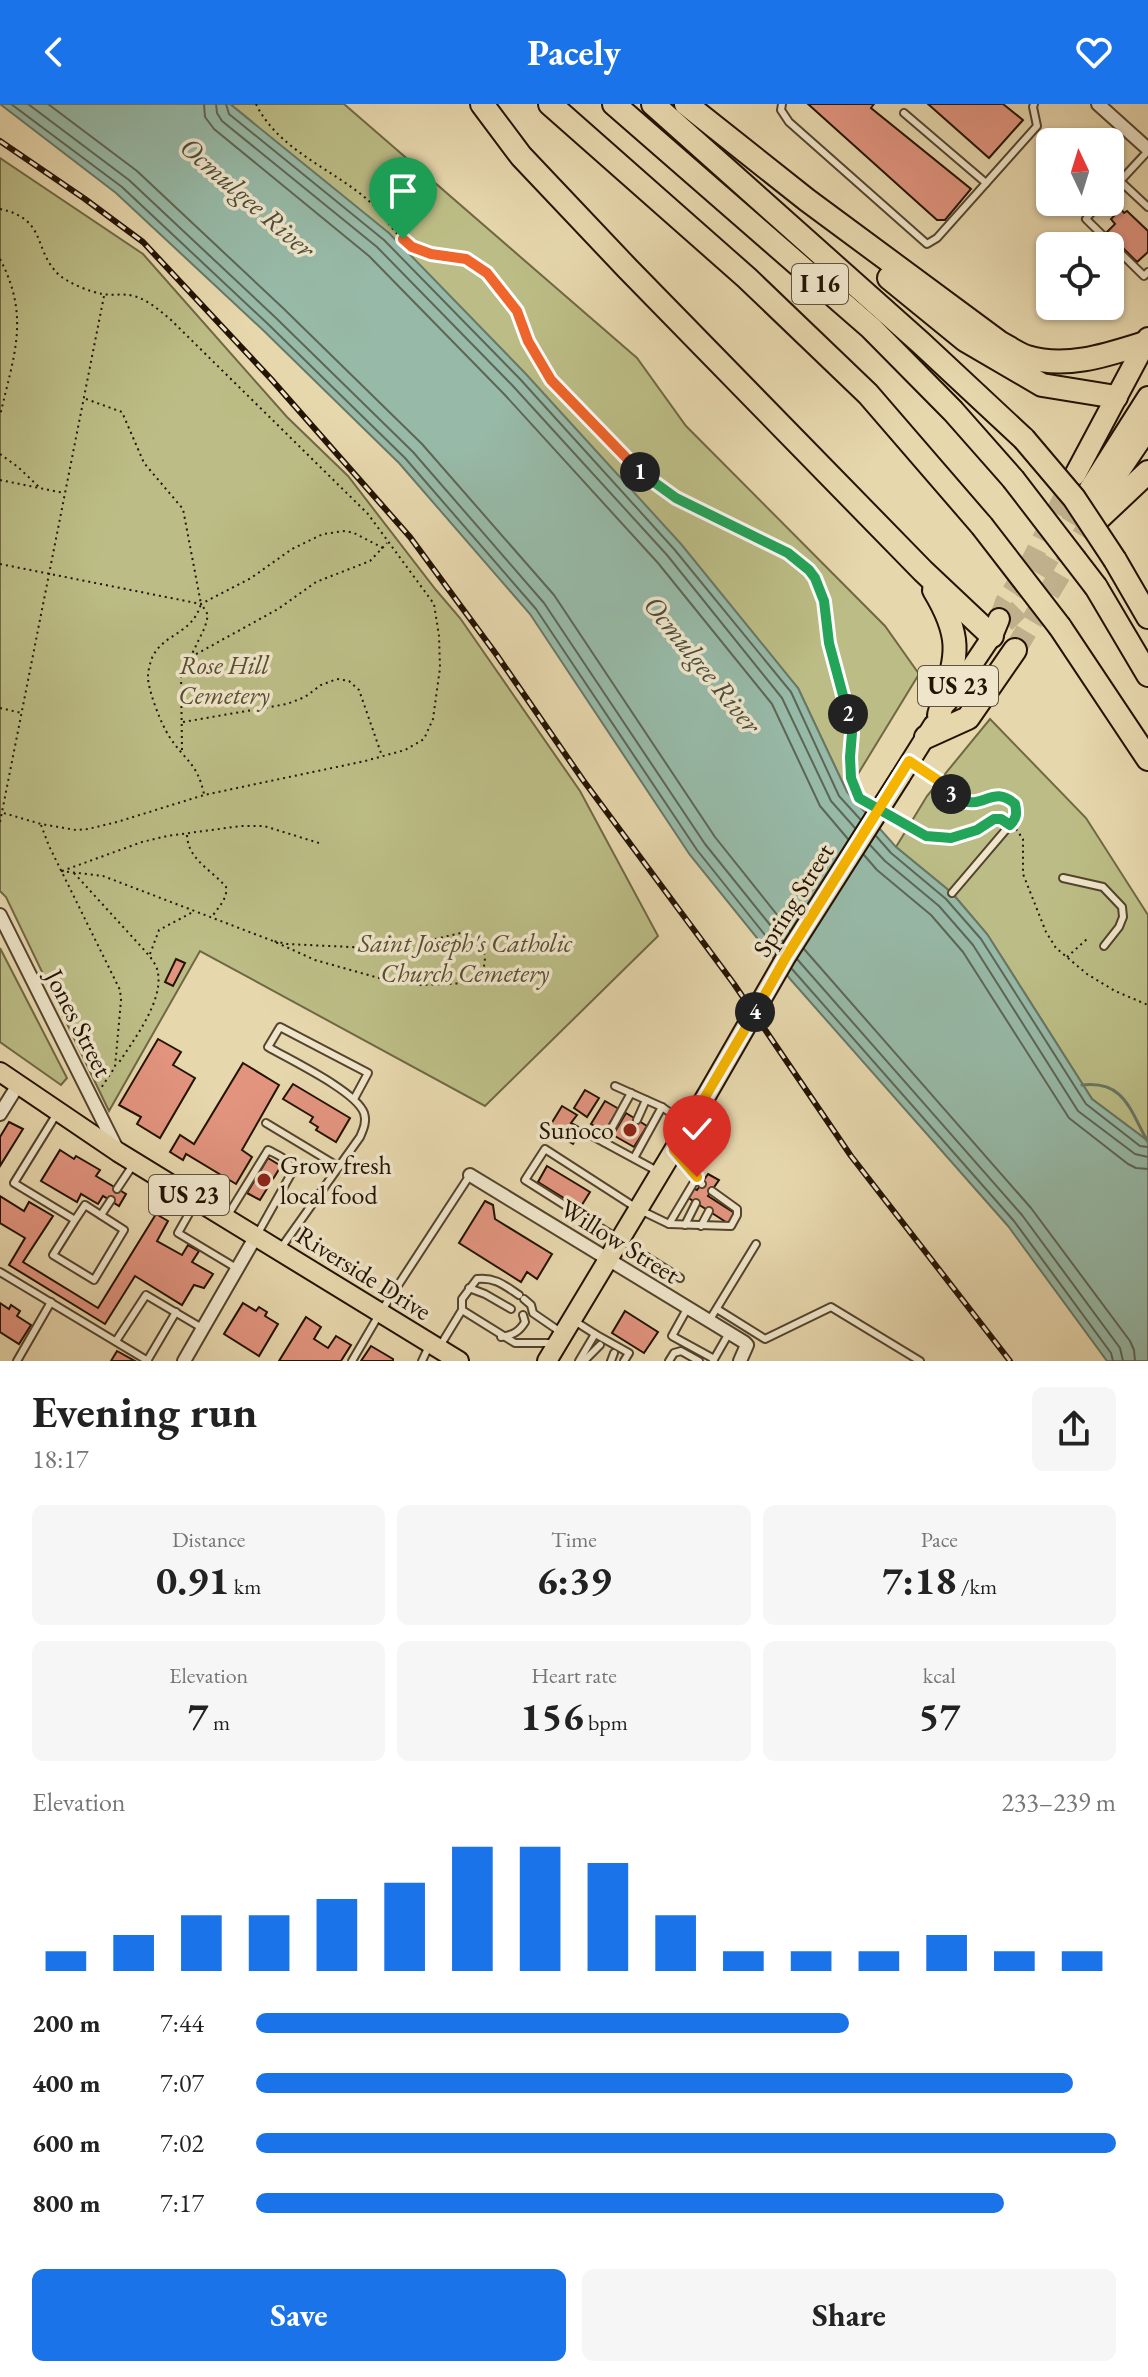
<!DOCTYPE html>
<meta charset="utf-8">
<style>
body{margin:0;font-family:"EB Garamond",serif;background:#f6f6f6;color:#222;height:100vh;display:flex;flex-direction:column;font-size:30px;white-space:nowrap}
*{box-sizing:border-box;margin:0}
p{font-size:26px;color:#767676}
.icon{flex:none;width:44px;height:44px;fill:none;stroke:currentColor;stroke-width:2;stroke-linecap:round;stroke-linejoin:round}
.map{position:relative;height:1257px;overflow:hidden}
.sheet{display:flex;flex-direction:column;background:#fff;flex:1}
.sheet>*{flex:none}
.needle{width:52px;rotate:356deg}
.fabs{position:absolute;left:1036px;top:24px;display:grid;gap:16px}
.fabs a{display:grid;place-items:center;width:88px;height:88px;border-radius:12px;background:#fff;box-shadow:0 2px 6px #0004;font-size:40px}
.pin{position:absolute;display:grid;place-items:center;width:68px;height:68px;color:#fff;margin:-82px -34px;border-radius:50% 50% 50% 0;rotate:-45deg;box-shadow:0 0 8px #0007}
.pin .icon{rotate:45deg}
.km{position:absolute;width:40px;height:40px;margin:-20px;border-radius:50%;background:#222;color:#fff;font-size:22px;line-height:40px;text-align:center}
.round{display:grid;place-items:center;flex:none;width:84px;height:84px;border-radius:12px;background:#f6f6f6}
.head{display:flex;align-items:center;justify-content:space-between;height:136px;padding:0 32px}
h1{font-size:44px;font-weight:700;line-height:60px}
.stats{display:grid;grid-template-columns:repeat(3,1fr);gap:12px;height:136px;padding:8px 32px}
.stats div{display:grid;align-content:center;border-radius:12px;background:#f6f6f6;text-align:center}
.stats b{font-size:40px;font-weight:700}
.stats small{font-size:22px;font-weight:400}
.stats p{font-size:22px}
.chart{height:224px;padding:16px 32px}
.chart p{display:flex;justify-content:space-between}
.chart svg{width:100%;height:144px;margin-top:8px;stroke:#1a73e8;stroke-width:6}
.action{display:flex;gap:16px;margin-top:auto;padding:16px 32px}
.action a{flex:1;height:92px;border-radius:12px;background:#1a73e8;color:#fff;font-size:32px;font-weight:700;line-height:92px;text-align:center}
.action a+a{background:#f6f6f6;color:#222}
ul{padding:0 32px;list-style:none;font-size:26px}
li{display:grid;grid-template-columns:128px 96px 1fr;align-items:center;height:60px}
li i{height:20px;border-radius:10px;background:#1a73e8}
header{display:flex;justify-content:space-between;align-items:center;height:104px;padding:0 32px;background:#1a73e8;color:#fff;font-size:36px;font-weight:700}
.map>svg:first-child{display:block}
.green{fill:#bcbd86;stroke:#706844;stroke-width:2}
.water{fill:#97baa8;stroke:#697766;stroke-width:2}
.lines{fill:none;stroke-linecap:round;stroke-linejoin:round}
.shore{stroke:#5d6655;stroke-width:2}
.stream{stroke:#697766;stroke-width:3}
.building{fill:#e2947f;stroke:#231302;stroke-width:2}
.trunk-tunnel{stroke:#c0b08b;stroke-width:20;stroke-dasharray:20 10;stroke-linecap:butt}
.motorway-tunnel{stroke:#c0b08b;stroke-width:22;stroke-dasharray:22 11;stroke-linecap:butt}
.service-casing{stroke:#54442d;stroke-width:10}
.minor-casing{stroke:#54442d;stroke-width:16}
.primary-casing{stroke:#231302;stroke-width:22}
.trunk-casing{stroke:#231302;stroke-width:24}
.motorway-casing{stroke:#231302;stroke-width:26}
.path{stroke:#231302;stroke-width:2;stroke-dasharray:2 4;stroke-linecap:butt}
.service{stroke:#efe5ca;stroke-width:6}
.minor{stroke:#efe5ca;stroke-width:12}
.primary{stroke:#e7d7ad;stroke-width:18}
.trunk{stroke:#e7d7ad;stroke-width:20}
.motorway{stroke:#e7d7ad;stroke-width:22}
.rail-casing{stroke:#231302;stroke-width:6}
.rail{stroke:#efe5ca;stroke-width:3;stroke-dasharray:9;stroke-linecap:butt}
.primary-bridge-casing{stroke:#231302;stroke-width:22;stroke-linecap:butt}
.motorway-bridge-casing{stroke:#231302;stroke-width:26;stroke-linecap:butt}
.primary-bridge{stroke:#e7d7ad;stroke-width:18}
.motorway-bridge{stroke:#e7d7ad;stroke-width:22}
.split-1-casing{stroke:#fff;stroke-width:16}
.split-2-casing{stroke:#fff;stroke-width:16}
.split-3-casing{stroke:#fff;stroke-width:16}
.split-4-casing{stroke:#fff;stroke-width:16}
.split-5-casing{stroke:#fff;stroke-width:16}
.split-1{stroke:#f0652b;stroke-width:10}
.split-2{stroke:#22a559;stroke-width:10}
.split-3{stroke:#22a559;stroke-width:10}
.split-4{stroke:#f5b400;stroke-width:10}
.split-5{stroke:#f5b400;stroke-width:10}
.poi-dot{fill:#8f2418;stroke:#efe5ca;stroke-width:3}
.labels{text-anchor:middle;stroke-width:7;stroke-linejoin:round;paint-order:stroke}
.shield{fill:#efe5ca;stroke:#60523e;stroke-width:2}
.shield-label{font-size:24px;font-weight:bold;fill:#231302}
.park-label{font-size:26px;font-style:italic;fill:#594e30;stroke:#efe5ca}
.street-label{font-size:26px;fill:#231302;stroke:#efe5ca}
.poi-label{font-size:26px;fill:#231302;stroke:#efe5ca;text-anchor:end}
.water-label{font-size:28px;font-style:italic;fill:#4c4d3c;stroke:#efe5ca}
</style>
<header><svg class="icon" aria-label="back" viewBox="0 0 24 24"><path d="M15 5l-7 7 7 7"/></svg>Pacely<svg class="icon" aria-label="heart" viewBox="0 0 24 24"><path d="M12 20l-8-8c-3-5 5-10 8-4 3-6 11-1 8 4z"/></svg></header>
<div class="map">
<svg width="1148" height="1257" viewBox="0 0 1148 1257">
<rect width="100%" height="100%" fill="#e7d7ad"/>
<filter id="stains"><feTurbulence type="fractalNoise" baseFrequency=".0025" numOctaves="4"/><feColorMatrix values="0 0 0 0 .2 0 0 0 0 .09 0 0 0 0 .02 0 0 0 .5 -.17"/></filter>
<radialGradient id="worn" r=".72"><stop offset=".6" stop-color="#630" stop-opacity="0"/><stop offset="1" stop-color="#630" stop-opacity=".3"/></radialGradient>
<g class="green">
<polygon points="230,0 344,0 637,254 686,322 885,522 919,570 847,688 798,584 251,17"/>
<polygon points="0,54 143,150 287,313 348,372 436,486 460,514 580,687 658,832 485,1002 200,847 109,1007 6,793 0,787"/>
<polygon points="990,615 1086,714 1148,811 1148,1037 1092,995 987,830 952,789 896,743 927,692"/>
<polygon points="0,844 67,974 61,981 0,938"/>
</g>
<polygon class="water" points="0,0 230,0 389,129 525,269 681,440 798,584 847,688 896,743 952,789 987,830 1092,995 1148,1037 1148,1257 1107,1257 1008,1122 791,876 690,751 530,510 399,359 264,227 116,89"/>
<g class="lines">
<g class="shore">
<polyline points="11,0 122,83 269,221 405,354 536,505 697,746 777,846"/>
<polyline points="28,0 129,76 276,214 413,348 544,499 705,740 783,837"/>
<polyline points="48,0 137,67 284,205 422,340 554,491 715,733 790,827"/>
<polyline points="204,0 205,13 214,25 369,152 504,290 658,459 772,600 820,702 848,735"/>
<polyline points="216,0 217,9 222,17 377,143 512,281 667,451 782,594 831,697 855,724"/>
<polyline points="226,0 229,10 384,136 520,275 674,445 791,588 839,692 860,715"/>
<polyline points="876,732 891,749 946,795 981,835 1086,1000 1140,1042 1148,1043"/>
<polyline points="870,741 885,757 939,802 973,841 1078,1007 1135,1050 1148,1053"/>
<polyline points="864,751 877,766 931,811 963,848 1069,1014 1128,1060 1136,1064 1148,1065"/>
<polyline points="804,845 1031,1104 1130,1237 1134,1246 1135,1257"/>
<polyline points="797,855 1022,1111 1120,1244 1123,1257"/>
<polyline points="792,865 1014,1117 1111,1249 1113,1257"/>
</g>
<path class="stream" d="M1082 981C1125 976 1130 1007 1148 1038"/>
</g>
<g class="building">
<polygon points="808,0 874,0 871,4 971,85 945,116 937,116"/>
<polygon points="928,0 1003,0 1023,16 989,54"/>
<polygon points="1121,105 1124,109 1127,107 1148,127 1148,148 1137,158 1107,128 1115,120 1111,115"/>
<polygon points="176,855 185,859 173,882 165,878"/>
<polygon points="158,935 181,948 173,961 195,974 160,1034 137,1020 141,1013 119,1001"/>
<polygon points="243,959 279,981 242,1046 252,1053 236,1080 186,1050 183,1056 170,1048 180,1031 194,1040"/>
<polygon points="293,980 350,1014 336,1038 316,1026 318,1023 310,1018 313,1013 283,995"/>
<polygon points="585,986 599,994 587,1013 574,1004"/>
<polygon points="605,997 619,1005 604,1028 591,1020"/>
<polygon points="562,1002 577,1011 571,1019 582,1025 573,1040 548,1025"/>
<polygon points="626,1009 647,1022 634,1043 613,1031"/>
<polygon points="9,1018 23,1025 0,1062 0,1033"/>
<polygon points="60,1046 74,1055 76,1052 100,1066 96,1072 126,1090 119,1102 103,1092 98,1100 81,1090 77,1098 41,1077"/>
<polygon points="268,1054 281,1062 260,1096 247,1089"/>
<polygon points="547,1062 590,1088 580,1104 538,1078"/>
<polygon points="708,1070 719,1076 708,1092 736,1110 729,1120 687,1093 693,1084 697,1086"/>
<polygon points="0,1092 24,1107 29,1098 53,1112 23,1158 98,1204 156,1110 168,1117 157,1137 182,1151 188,1141 199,1147 192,1158 213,1170 204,1184 194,1181 182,1201 135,1172 105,1220 9,1161 25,1134 0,1119"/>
<polygon points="485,1097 493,1101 495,1115 552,1150 537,1175 527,1168 521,1178 459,1139"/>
<polygon points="0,1199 9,1205 11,1201 20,1207 17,1212 31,1221 19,1240 0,1228"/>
<polygon points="243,1199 256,1207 259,1203 267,1208 265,1212 278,1220 259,1252 224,1230"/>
<polygon points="625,1207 658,1228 644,1249 612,1229"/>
<polygon points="306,1213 321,1223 314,1235 328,1244 336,1232 351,1241 341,1257 279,1257"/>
<polygon points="371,1242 393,1255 393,1257 361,1257"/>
<polygon points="117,1247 135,1257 111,1257"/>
</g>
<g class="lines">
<g class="trunk-tunnel">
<polyline points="999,515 1005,498 1029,461 1073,374"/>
<polyline points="1005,519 1020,504 1086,392"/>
</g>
<polyline class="motorway-tunnel" points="1015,546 1098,406"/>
<defs>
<g id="service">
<polyline points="782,0 781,6 789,18 927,140 937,134 1037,22 1033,3 1034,0"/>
<polyline points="904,9 986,79"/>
<polyline points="1120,77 1148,103"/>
<polyline points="1110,88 1148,47"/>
<polyline points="1100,98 1086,115 1144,172 1148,168"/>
<path d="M912 659C921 665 932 671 940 678 947 685 954 696 965 698 986 702 995 682 1015 700L1017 709 1015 715 952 789"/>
<polyline points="1063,774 1103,783 1122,803 1123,813 1119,823 1104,842"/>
<polyline points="615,982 662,1003 685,1019"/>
<polyline points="56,1011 14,1079 75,1116 53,1151 94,1176 124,1126 85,1101 75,1116"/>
<polyline points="637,1016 646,996"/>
<polyline points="266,1019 339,1063"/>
<polyline points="587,1029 657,1067"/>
<polyline points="604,1038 631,989"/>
<polyline points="676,1048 702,1080"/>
<polyline points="634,1054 662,1003"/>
<polyline points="117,1085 133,1061"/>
<polyline points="195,1099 178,1129 238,1165"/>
<polyline points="101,1111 111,1096"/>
<path d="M228 1111 268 1046C281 1053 291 1055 291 1070L258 1129"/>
<polyline points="669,1120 697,1073"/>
<polyline points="685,1121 696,1099"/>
<polyline points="701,1122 709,1107"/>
<path d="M281 1144 360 1033C363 1026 367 1018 364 1009 356 987 290 956 268 943L280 923 368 969 354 995"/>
<polyline points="0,1168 148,1257"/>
<polyline points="680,1174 525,1076 545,1045 638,1105 669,1120 731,1122 737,1111 737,1105 712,1087"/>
<polyline points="469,1184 485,1190 511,1205"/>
<polyline points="524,1195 531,1201 533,1209 562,1229"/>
<polyline points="687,1205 672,1232 714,1255"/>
<polyline points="717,1205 765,1235 831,1203 920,1257"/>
<path d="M462 1206V1195L477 1175C495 1173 504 1181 519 1191"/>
<polyline points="573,1216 595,1230 579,1257"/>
<polyline points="709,1217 756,1140"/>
<polyline points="595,1230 629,1249 624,1257"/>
<path d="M501 1233C513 1231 519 1228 525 1218L523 1211"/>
<polyline points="116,1237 146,1191 202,1224"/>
<polyline points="440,1242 462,1206 515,1239 552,1239"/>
<polyline points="17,1257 51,1198"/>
<polyline points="147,1257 176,1208"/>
<polyline points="352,1257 380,1209 470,1071"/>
<polyline points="422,1257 429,1242"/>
<polyline points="584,1257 600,1241"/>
<polyline points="611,1257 614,1249"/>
<polyline points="669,1257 674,1249 681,1247 699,1257"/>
<polyline points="713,1257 729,1229"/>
</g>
<g id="minor">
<polyline points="1098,0 1148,45"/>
<polyline points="0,811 117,1045"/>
<polyline points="0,1010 18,981"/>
<polyline points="470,1071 744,1238 747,1241 740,1257"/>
<polyline points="184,1257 256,1132"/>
</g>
<g id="primary">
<polyline points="947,599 992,532"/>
<polyline points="901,672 933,621"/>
<polyline points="0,968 118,1048 459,1257"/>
<polyline points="547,1257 705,994"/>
</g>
<g id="trunk">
<polyline points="1075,371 1148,234"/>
<polyline points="1087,389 1148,293"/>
<polyline points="992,532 999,515"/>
</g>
<g id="motorway">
<polyline points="482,0 521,52 628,165 923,467 992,532"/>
<polyline points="550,0 747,174 868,290 982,422"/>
<polyline points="614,0 871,224 953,307 1013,375"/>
<polyline points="653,0 921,239 1024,335"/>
<path d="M686 0 807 96 999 238C1008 243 1018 250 1027 253 1066 265 1107 251 1145 239"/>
<polyline points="889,174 965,236 1042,281 1116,293"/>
<polyline points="1101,399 1114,373 1148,323"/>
<polyline points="1098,415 1148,368"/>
<polyline points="1115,456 1148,513"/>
<polyline points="1096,483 1148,571"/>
<path d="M934 486C966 539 955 555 939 611"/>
<polyline points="1060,523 1148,655"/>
<polyline points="926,633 968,614 1015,546"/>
</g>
</defs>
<use href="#service" class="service-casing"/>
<use href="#minor" class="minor-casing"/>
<use href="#primary" class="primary-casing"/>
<use href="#trunk" class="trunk-casing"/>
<use href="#motorway" class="motorway-casing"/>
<g class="path">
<path d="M256 0C278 46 333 65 369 97 385 111 396 135 415 144 436 154 460 149 479 162 494 172 509 192 518 208 527 225 531 245 542 263 563 294 596 325 623 352 660 388 704 410 750 432 770 442 791 448 807 464 832 489 826 530 834 562 840 583 849 604 852 626 855 650 840 682 867 698"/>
<path d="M0 105C47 115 33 145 58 170 68 179 90 188 103 190 114 192 123 189 134 192 148 196 159 206 170 215L368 410 434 500 439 532 440 564 433 615 424 635 405 646 365 657 204 691 117 718 88 725 76 726 41 720 0 708"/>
<path d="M0 155C31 214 13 253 0 312"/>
<path d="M86 295 122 308 144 359 183 405 201 500C192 531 163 529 152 554 150 559 148 567 148 573 148 586 161 620 169 632 184 656 197 658 204 690"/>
<polyline points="0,350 18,363 39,383"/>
<polyline points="0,376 64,389"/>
<polyline points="0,460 201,500 251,474 292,445 323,430 345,427 354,429 383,444"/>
<polyline points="190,554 205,523 208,511 202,501"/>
<polyline points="0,604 22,609"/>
<polyline points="183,618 287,600 305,593 321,581 337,575 349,577 359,586 382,652"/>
<polyline points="182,646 181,567 191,553 278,505 316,478 370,457 387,439"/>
<path d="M893 714C920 731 947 742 978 725 987 721 991 715 1001 715"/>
<polyline points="0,718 104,192"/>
<polyline points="41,721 49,742 120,886 121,896 115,963 101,984"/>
<polyline points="1016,725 1023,735 1023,770 1046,828 1056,844 1087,870 1115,887 1148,901"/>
<path d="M187 731C188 756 212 766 226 783 228 795 218 803 212 813"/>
<path d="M61 767 103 772 273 837 315 856 386 876 422 881 467 879C493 871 489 836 465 828L393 845 287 840 273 837"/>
<polyline points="62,767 142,738 167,732 241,722 264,722 319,739"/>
<path d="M74 769 146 848C151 854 157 861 158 869 163 898 133 937 118 960"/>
<polyline points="150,850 159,826 193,808"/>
<polyline points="1067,853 1087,835"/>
</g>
<use href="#service" class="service"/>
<use href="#minor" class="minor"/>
<use href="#primary" class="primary"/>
<use href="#trunk" class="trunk"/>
<use href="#motorway" class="motorway"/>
<defs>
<polyline id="rail" points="0,37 85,95 143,138 271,275 410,433 496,550 583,676 734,880 851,1052 1010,1257"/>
</defs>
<use href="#rail" class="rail-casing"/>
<use href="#rail" class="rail"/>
<defs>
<polyline id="primary-bridge" points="705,994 786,853 901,672"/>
<g id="motorway-bridge">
<polyline points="1024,335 1074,394 1115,456"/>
<polyline points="1013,375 1096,483"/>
<polyline points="982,422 1060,523"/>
</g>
</defs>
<use href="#primary-bridge" class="primary-bridge-casing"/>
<use href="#motorway-bridge" class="motorway-bridge-casing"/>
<use href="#primary-bridge" class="primary-bridge"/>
<use href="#motorway-bridge" class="motorway-bridge"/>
</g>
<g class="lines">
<defs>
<polyline id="split-1" points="403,135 412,143 431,150 466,155 487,169 517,207 528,237 551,276 640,368"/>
<polyline id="split-2" points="640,368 676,394 788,449 809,466 815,474 824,497 829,539 848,610"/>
<path id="split-3" d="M848 610 852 629 850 653 851 674 859 694 926 732 951 734 977 726 994 715H1001L1010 721C1017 714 1017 709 1015 700 994 681 984 704 963 697 958 695 955 692 951 690"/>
<polyline id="split-4" points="755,908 786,853 909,657 939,677 951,690"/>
<polyline id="split-5" points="697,1073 674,1046 755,908"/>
</defs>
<use href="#split-1" class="split-1-casing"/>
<use href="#split-2" class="split-2-casing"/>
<use href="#split-3" class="split-3-casing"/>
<use href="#split-4" class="split-4-casing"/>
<use href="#split-5" class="split-5-casing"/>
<use href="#split-1" class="split-1"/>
<use href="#split-2" class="split-2"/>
<use href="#split-3" class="split-3"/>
<use href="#split-4" class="split-4"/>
<use href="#split-5" class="split-5"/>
</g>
<g class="poi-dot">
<circle cx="630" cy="1026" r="8"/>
<circle cx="264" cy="1076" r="8"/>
</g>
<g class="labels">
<g class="shield">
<rect x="792" y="160" width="56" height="40" rx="6"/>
<rect x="918" y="562" width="80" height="40" rx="6"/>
<rect x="149" y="1071" width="80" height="40" rx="6"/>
</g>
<g class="shield-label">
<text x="820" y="188">I 16</text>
<text x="958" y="590">US 23</text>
<text x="189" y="1099">US 23</text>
</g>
<g class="park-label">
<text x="224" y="570">Rose Hill<tspan x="224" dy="30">Cemetery</tspan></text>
<text x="465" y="848">Saint Joseph's Catholic<tspan x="465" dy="30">Church Cemetery</tspan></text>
</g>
<g class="street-label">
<text transform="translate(793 796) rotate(-58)" y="9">Spring Street</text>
<text transform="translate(79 919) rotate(63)" y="9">Jones Street</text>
<text transform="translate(620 1137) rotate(32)" y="9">Willow Street</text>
<text transform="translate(364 1169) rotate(32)" y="9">Riverside Drive</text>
</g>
<g class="poi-label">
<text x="614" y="1035">Sunoco</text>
<text x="280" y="1070" text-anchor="start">Grow fresh<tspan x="280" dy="30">local food</tspan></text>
</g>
<g class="water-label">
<text transform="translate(248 93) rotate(41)" y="10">Ocmulgee River</text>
<text transform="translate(703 560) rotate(51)" y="10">Ocmulgee River</text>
</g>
</g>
<rect width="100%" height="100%" filter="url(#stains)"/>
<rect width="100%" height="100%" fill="url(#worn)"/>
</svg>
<div class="fabs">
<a><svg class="needle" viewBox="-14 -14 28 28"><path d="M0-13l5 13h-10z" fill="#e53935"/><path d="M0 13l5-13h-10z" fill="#767676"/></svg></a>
<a><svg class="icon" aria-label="locate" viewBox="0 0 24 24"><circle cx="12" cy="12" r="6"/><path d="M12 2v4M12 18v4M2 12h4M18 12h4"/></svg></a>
</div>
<div class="pin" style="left:403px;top:135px;background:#1e9e55"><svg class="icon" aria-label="arrive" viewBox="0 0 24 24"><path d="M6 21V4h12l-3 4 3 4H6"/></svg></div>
<div class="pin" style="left:697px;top:1073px;background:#d93025"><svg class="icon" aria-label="check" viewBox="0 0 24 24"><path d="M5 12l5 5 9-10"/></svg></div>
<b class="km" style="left:640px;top:368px">1</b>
<b class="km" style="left:848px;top:610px">2</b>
<b class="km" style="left:951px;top:690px">3</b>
<b class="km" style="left:755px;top:908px">4</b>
</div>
<section class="sheet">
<div class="head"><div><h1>Evening run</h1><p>18:17</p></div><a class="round"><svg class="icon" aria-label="share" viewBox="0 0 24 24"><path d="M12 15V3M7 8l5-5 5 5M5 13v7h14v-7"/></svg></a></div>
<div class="stats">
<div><p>Distance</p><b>0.91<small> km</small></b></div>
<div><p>Time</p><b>6:39</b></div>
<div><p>Pace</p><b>7:18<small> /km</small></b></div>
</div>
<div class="stats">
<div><p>Elevation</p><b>7<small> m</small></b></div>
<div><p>Heart rate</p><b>156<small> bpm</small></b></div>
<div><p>kcal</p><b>57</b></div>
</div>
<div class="chart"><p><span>Elevation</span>233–239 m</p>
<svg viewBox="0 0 160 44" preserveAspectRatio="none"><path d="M5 44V38M15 44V33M25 44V27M35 44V27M45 44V22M55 44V17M65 44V6M75 44V6M85 44V11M95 44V27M105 44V38M115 44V38M125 44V38M135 44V33M145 44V38M155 44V38"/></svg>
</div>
<ul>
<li><b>200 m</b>7:44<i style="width:69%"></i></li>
<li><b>400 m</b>7:07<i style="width:95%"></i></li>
<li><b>600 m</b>7:02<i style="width:100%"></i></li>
<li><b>800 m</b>7:17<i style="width:87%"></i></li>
</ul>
<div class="action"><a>Save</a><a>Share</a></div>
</section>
